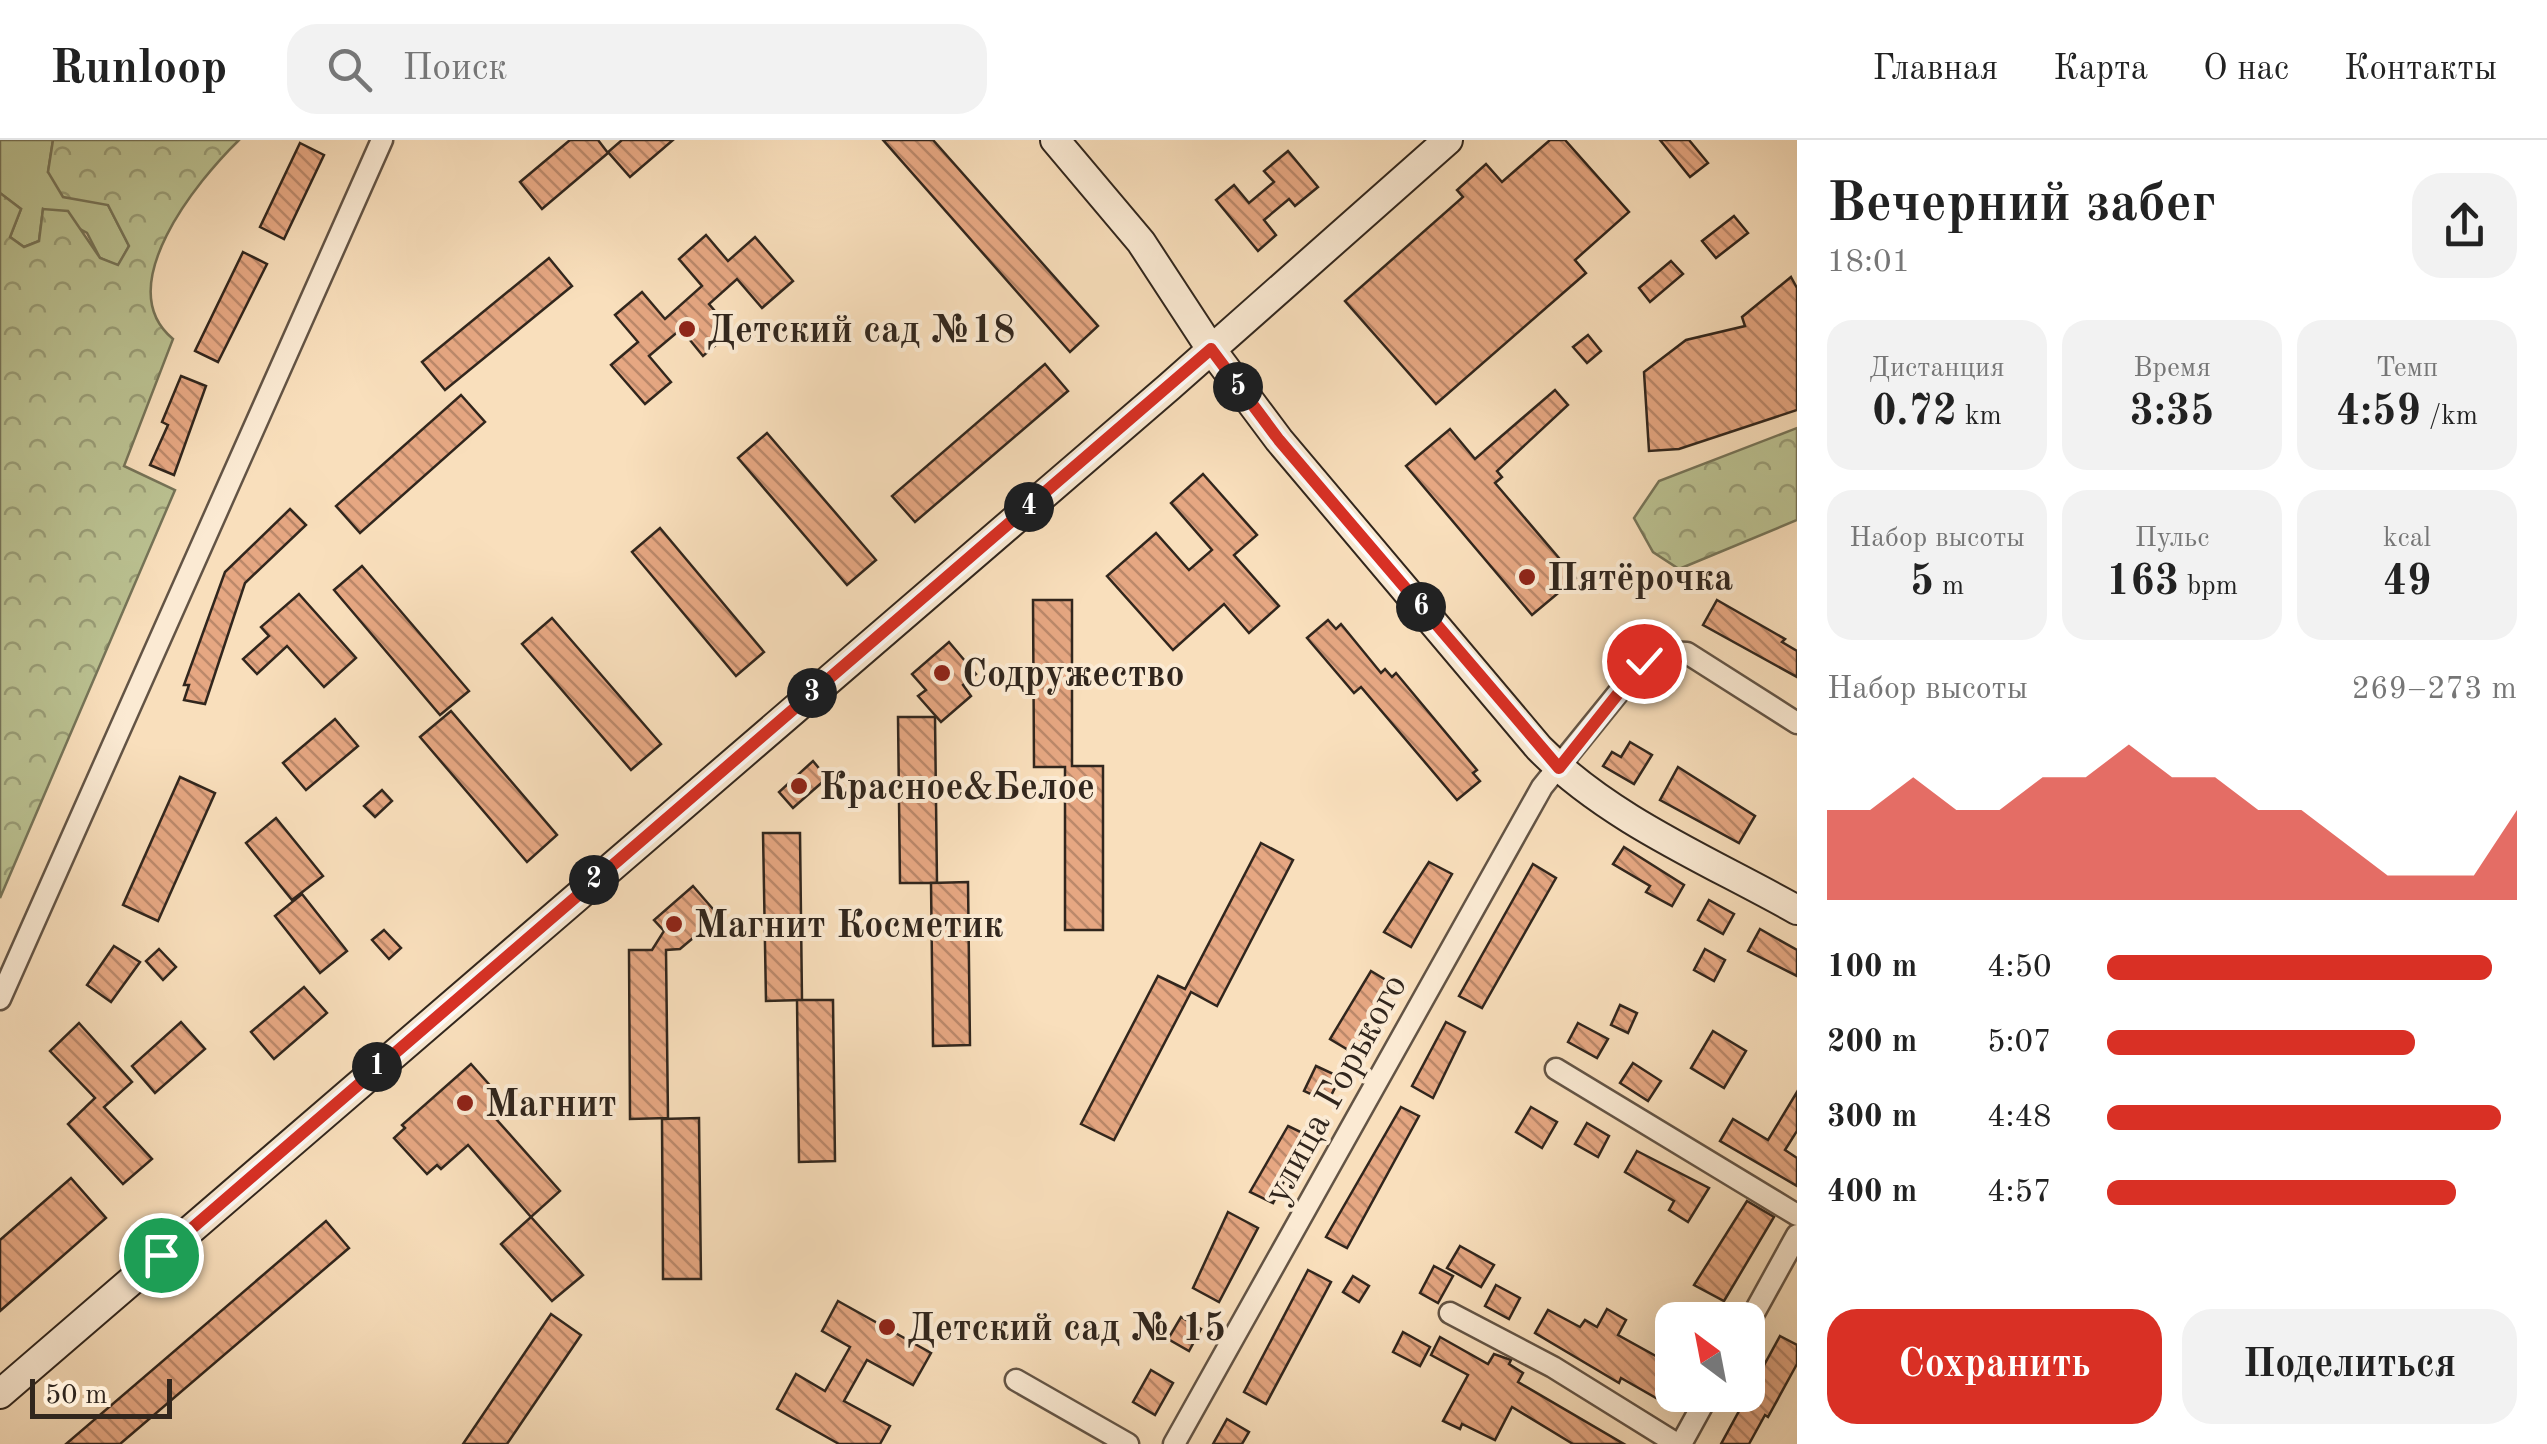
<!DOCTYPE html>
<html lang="ru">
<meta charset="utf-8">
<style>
body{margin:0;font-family:"Old Standard TT",serif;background:#f2f2f2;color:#222;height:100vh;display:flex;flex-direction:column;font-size:38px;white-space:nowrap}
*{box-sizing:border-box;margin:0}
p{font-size:32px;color:#767676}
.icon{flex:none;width:55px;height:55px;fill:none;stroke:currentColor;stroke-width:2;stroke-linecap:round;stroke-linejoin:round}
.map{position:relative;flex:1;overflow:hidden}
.details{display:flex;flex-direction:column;background:#fff;width:750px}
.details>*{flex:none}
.needle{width:65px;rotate:328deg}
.fabs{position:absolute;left:1655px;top:1162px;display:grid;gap:20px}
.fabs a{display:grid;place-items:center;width:110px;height:110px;border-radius:20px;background:#fff;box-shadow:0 10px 40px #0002;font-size:50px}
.scale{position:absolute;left:30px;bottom:25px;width:142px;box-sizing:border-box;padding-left:10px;border:5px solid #31261d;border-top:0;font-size:28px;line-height:35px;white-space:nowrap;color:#31261d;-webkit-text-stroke:8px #fbead3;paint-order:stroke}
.pin{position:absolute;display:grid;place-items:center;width:85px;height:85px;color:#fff;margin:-42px;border:5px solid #fff;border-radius:50%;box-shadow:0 2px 10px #0007}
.km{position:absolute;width:50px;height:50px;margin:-25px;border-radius:50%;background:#222;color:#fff;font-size:28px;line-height:50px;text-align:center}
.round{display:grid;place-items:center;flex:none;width:105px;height:105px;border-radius:30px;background:#f2f2f2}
.head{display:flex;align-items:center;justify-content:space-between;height:170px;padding:0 30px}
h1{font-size:55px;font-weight:700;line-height:75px}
.metrics{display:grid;grid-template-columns:repeat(3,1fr);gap:15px;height:170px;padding:10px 30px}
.metrics div{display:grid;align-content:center;border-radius:25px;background:#f2f2f2;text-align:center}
.metrics b{font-size:42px;font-weight:700}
.metrics small{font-size:28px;font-weight:400}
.metrics p{font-size:28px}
.chart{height:280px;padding:20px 30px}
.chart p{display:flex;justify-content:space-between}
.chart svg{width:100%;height:180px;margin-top:10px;fill:#d93025;opacity:.7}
.action{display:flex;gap:20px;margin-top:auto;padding:20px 30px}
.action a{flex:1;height:115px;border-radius:30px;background:#d93025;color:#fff;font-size:40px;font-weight:700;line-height:115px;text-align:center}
.action a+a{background:#f2f2f2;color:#222}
ul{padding:0 30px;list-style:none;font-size:32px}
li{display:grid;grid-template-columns:160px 120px 1fr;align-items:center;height:75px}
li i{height:25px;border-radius:12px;background:#d93025}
header{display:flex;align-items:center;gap:60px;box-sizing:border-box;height:140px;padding:0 50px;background:#fff;border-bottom:2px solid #e0e0e0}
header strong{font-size:48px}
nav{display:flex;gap:55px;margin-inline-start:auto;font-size:35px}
.search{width:700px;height:90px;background:#f2f2f2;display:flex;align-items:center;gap:25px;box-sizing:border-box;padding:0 35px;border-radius:30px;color:#767676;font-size:38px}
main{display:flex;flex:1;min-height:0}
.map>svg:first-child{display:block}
.green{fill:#bbc292;stroke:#767458;stroke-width:2.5}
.forest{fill:url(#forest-crowns);stroke:#767458;stroke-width:2.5}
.building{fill:url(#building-back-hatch);stroke:#31261d;stroke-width:2.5}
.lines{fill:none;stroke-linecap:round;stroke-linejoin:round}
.street-casing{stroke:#635445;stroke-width:25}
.secondary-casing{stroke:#31261d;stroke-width:32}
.street{stroke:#fbead3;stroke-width:20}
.secondary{stroke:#fbead3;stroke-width:28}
.route-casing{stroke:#fff;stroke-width:20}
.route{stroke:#d93025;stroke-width:12}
.poi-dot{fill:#8f2418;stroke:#fbead3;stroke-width:4}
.labels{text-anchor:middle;stroke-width:8;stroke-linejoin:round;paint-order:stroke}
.poi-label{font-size:38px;font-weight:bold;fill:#31261d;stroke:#fbead3;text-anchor:start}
.street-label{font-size:38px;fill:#31261d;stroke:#fbead3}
</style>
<header>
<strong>Runloop</strong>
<div class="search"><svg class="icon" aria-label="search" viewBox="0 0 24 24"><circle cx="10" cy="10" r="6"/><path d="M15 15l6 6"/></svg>Поиск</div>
<nav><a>Главная</a><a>Карта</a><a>О нас</a><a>Контакты</a></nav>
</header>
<main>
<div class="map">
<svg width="1797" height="1304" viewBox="0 0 1797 1304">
<defs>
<pattern id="forest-crowns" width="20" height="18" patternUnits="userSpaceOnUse" patternTransform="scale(2.5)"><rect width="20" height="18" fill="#bbc292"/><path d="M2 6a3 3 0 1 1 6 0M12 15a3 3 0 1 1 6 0" fill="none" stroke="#999d77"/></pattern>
<pattern id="building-back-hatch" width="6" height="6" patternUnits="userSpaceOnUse" patternTransform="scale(2.5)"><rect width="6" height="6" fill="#e6a782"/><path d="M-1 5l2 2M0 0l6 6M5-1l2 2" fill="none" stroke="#bb886a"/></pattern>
</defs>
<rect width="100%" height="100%" fill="#f9dfbc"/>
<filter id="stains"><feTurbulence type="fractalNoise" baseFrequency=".002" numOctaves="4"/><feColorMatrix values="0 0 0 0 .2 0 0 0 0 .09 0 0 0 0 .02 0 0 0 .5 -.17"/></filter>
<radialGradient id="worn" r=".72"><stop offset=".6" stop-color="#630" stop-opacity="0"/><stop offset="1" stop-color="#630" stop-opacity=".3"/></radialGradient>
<polygon class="green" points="0,0 53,0 48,32 108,65 129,106 118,126 100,118 87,93 43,69 39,101 24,107 10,97 21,69 0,53"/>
<g class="forest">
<path d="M53 0H239C197 41 110 147 173 199L124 326 175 350 0 758V53L21 69 10 97 24 107 39 101 43 69 68 71 100 118 118 125 129 106 108 65 63 57 48 32Z"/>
<polygon points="1797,288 1797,380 1679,429 1653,412 1634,378 1659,341"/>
</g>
<g class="building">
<polygon points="570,0 598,0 608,13 542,69 520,42"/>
<polygon points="622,0 673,0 630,37 608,12"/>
<polygon points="883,0 933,0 1098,186 1070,212"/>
<polygon points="1550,0 1565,0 1629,72 1575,120 1586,133 1436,264 1345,161 1463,57 1457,50 1486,24 1502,42"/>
<polygon points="1660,0 1689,0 1708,23 1690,37"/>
<polygon points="300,3 324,15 284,99 260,87"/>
<polygon points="1288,11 1318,47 1295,66 1289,59 1264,80 1276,95 1258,111 1216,60 1234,45 1249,63 1274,42 1264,31"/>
<polygon points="1734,76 1748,93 1716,118 1702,101"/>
<polygon points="706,95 728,121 755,97 793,141 762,168 737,139 709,164 732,191 703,216 681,189 649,216 671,242 645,264 611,225 638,202 615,175 642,152 665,179 702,146 679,119"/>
<polygon points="243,112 267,124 218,222 195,211"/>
<polygon points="549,118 572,146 445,250 422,222"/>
<polygon points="1671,121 1683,134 1650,162 1639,148"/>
<polygon points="1791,137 1797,148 1797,270 1679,309 1649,311 1644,232 1686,200 1745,186 1742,177"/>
<polygon points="1588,195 1601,211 1587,223 1573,207"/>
<polygon points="1045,224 1068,251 915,382 892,356"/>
<polygon points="181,236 206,246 174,335 150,325 168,285 162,282"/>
<polygon points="1555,250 1568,265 1497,331 1502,337 1495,343 1576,438 1532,475 1406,326 1450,289 1475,319"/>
<polygon points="461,255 485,282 360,393 336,366"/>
<polygon points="767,293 876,420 847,445 738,318"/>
<polygon points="1203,334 1257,395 1234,415 1279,466 1249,493 1224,464 1173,510 1107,436 1156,393 1189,430 1212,410 1171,363"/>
<polygon points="290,369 306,385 245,443 205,564 184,560 189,545 184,545 225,432"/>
<polygon points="660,388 764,512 736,536 632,412"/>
<polygon points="362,426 469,551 440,575 334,450"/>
<polygon points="299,454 356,518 324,547 287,506 257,534 243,519 269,496 261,487"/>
<polygon points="1033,460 1072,460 1072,626 1103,626 1103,790 1065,790 1065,627 1034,627"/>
<polygon points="1717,460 1785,499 1782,502 1797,511 1797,537 1703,485"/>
<polygon points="552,478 661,604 631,630 522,504"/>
<polygon points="1328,480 1336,489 1341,484 1381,533 1385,529 1392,537 1396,533 1477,630 1473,633 1480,641 1457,660 1361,547 1354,553 1307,498"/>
<polygon points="949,502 976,534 963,545 971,556 941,582 918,556 926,550 912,534"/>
<polygon points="451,571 557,695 527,722 420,597"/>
<polygon points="898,577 935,577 937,743 900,743"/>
<polygon points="335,579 358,606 306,650 283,623"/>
<polygon points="1630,602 1652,615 1634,644 1603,626 1612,612 1621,617"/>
<polygon points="813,621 827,638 793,668 779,652"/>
<polygon points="1678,627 1755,676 1739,703 1660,660"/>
<polygon points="180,637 215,653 158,781 123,765"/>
<polygon points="382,650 392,661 375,677 364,666"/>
<polygon points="276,678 323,736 292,760 246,703"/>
<polygon points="763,693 800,693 802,860 766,861"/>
<polygon points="1261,703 1293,720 1217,866 1191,852 1114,1000 1081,984 1158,836 1185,849"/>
<polygon points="1624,707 1684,745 1672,766 1646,752 1650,746 1613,724"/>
<polygon points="1429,722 1452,734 1411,807 1384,792"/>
<polygon points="1533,724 1556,738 1482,868 1459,856"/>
<polygon points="968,742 970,905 933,906 931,743"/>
<polygon points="693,746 719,776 680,809 666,810 668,978 630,979 629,810 652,810 664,791 654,780"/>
<polygon points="302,754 347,811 320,833 275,776"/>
<polygon points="1709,760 1734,774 1723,794 1698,780"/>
<polygon points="1760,789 1797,810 1797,836 1748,811"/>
<polygon points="384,790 401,808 389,819 372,800"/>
<polygon points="114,806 140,822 111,862 87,845"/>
<polygon points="159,809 176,827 163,840 146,821"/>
<polygon points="1705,809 1725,820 1714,841 1694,830"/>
<polygon points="1371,831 1394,845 1355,914 1330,899"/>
<polygon points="304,847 327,873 274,919 251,892"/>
<polygon points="797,860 833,860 835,1021 799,1022"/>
<polygon points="1620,865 1637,873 1628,893 1611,885"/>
<polygon points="181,882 205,909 155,953 132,926"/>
<polygon points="1446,882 1465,892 1433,958 1412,946"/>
<polygon points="79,883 132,942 104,967 152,1019 123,1044 68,984 95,958 50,911"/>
<polygon points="1578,883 1608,899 1597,918 1568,902"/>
<polygon points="1713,891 1746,911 1724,948 1691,928"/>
<polygon points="1633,923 1661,941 1648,961 1620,943"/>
<polygon points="471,924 510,968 497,980 560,1051 531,1077 468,1005 441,1029 437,1025 427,1034 394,998 405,988 402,985"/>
<polygon points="1316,926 1340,937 1328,962 1304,951"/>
<polygon points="1797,952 1797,991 1785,1010 1797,1018 1797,1046 1720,1001 1733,979 1768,1000"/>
<polygon points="1401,967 1419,976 1347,1108 1326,1097"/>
<polygon points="1531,967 1557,982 1542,1008 1516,992"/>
<polygon points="699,978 701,1139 663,1139 662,979"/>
<polygon points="1587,983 1609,996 1598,1017 1575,1004"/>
<polygon points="1288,986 1307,995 1273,1063 1250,1052"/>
<polygon points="1637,1011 1709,1048 1688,1082 1669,1070 1674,1061 1625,1032"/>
<polygon points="71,1038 106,1078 0,1171 0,1100"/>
<polygon points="1747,1061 1774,1077 1724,1161 1694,1145"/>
<polygon points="1228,1072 1258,1088 1219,1162 1193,1148"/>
<polygon points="531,1077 583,1135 552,1161 501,1104"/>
<polygon points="326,1081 349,1108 120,1304 66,1304"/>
<polygon points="1460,1106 1494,1125 1481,1147 1447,1128"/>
<polygon points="1434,1126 1453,1136 1438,1163 1420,1153"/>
<polygon points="1308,1130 1331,1142 1266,1264 1244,1252"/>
<polygon points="1353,1136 1369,1146 1359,1162 1343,1152"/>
<polygon points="1496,1145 1520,1158 1509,1179 1485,1166"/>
<polygon points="838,1161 931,1213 913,1245 867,1220 844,1261 890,1286 880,1304 839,1304 777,1269 796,1234 825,1251 850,1207 822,1191"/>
<polygon points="1607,1169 1626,1180 1618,1195 1672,1225 1672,1267 1621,1238 1619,1243 1535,1193 1548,1170 1580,1187 1585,1180 1597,1187"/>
<polygon points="551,1174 581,1195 507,1304 463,1304"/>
<polygon points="1181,1177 1201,1189 1189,1211 1168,1199"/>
<polygon points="1403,1192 1430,1207 1420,1226 1393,1212"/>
<polygon points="1780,1196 1797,1205 1797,1224 1768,1277 1765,1275 1749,1304 1721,1304"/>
<polygon points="1440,1197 1488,1224 1494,1214 1511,1220 1509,1224 1523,1233 1518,1242 1624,1304 1573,1304 1512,1267 1495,1300 1462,1284 1460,1289 1443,1281 1468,1235 1431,1215"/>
<polygon points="1151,1230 1173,1243 1155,1275 1133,1262"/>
<polygon points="1227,1279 1249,1292 1242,1304 1213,1304"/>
</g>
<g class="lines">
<defs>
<g id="street">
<polyline points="0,859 382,0"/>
<polyline points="1556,929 1797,1075"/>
<polyline points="1450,1173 1553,1227 1677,1304"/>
<polyline points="1748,1184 1797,1095"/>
<polyline points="1016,1240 1128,1304"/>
<polyline points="1174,1304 1542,647 1644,521 1664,512 1687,513 1797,583"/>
<polyline points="1681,1304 1708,1255"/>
</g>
<g id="secondary">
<path d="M1055 0 1141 102 1211 209 1279 300 1539 608C1610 680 1710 721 1797 770"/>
<polyline points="0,1254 1169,247 1448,0"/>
</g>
</defs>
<use href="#street" class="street-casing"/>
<use href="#secondary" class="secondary-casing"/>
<use href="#street" class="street"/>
<use href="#secondary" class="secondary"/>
</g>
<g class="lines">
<defs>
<polyline id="route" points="161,1115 1211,209 1279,300 1559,628 1644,521"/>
</defs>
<use href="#route" class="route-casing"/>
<use href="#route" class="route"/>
</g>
<g class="poi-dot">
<circle cx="687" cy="189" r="10"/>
<circle cx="1527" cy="437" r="10"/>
<circle cx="942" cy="533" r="10"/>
<circle cx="799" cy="646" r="10"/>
<circle cx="674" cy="784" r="10"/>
<circle cx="465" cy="963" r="10"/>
<circle cx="887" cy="1187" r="10"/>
</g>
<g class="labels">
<g class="poi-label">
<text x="707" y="202">Детский сад №18</text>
<text x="1547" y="450">Пятёрочка</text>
<text x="962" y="546">Содружество</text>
<text x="819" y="659">Красное&amp;Белое</text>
<text x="694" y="797">Магнит Косметик</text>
<text x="485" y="976">Магнит</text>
<text x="907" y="1200">Детский сад № 15</text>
</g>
<g class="street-label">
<text transform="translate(1334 948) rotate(-61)" y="13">улица Горького</text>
</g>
</g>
<rect width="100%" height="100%" filter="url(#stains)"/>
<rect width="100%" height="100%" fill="url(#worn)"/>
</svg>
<div class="fabs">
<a><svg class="needle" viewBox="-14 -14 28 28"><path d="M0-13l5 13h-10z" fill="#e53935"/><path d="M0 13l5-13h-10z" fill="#767676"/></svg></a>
</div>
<div class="scale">50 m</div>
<div class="pin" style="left:161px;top:1115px;background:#1e9e55"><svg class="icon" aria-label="arrive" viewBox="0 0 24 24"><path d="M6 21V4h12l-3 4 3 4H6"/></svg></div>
<div class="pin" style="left:1644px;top:521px;background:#d93025"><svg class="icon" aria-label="check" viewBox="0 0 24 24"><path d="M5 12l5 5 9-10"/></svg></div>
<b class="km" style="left:377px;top:927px">1</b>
<b class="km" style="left:594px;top:740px">2</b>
<b class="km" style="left:812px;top:553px">3</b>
<b class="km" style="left:1029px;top:367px">4</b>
<b class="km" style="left:1238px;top:247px">5</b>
<b class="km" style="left:1421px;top:467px">6</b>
</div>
<section class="details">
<div class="head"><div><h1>Вечерний забег</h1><p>18:01</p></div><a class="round"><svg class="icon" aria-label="share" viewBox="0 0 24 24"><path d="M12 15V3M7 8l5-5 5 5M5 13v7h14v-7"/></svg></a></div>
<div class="metrics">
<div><p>Дистанция</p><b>0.72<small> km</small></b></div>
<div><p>Время</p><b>3:35</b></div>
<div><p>Темп</p><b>4:59<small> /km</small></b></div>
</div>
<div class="metrics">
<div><p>Набор высоты</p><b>5<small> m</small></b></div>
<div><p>Пульс</p><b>163<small> bpm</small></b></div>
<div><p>kcal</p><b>49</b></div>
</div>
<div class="chart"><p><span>Набор высоты</span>269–273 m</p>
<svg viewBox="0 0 160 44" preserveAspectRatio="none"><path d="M0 44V22L10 22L20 14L30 22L40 22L50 14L60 14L70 6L80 14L90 14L100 22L110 22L120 30L130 38L140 38L150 38L160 22V44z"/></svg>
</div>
<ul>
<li><b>100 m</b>4:50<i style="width:94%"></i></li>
<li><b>200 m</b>5:07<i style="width:75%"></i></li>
<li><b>300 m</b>4:48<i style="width:96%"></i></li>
<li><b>400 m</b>4:57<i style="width:85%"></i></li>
</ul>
<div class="action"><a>Сохранить</a><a>Поделиться</a></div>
</section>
</main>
